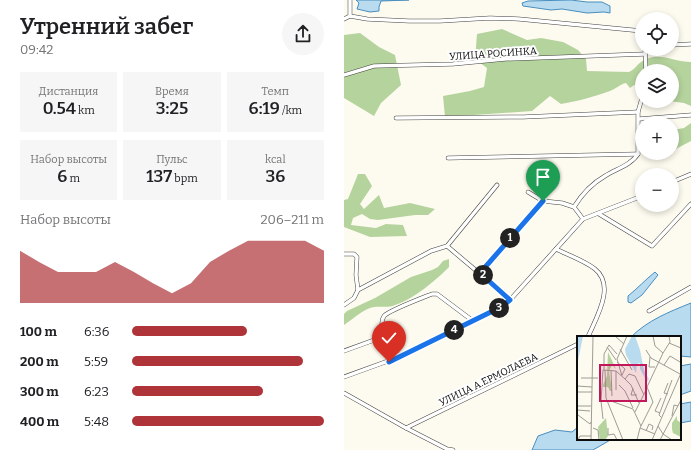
<!DOCTYPE html>
<html lang="ru">
<meta charset="utf-8">
<style>
body{margin:0;font-family:Bitter,serif;background:#f6f6f6;color:#202124;height:100vh;display:flex;flex-direction:column;font-size:15px;white-space:nowrap}
*{box-sizing:border-box;margin:0}
p{font-size:13px;color:#757577}
.icon{flex:none;width:22px;height:22px;fill:none;stroke:currentColor;stroke-width:2;stroke-linecap:round;stroke-linejoin:round}
.map{position:relative;flex:1;overflow:hidden}
.details{display:flex;flex-direction:column;background:#fff;width:344px}
.details>*{flex:none}
.tools{position:absolute;left:291px;top:12px;display:grid;gap:8px}
.tools a{display:grid;place-items:center;width:44px;height:44px;border-radius:50%;background:#fff;box-shadow:0 2px 6px #0003;font-size:20px}
.pin{position:absolute;display:grid;place-items:center;width:34px;height:34px;color:#fff;margin:-41px -17px;border-radius:50% 50% 50% 0;rotate:-45deg;box-shadow:0 0 4px #0007}
.pin .icon{rotate:45deg}
.km{position:absolute;width:20px;height:20px;margin:-10px;border-radius:50%;background:#222;color:#fff;font-size:11px;line-height:20px;text-align:center}
.round{display:grid;place-items:center;flex:none;width:42px;height:42px;border-radius:21px;background:#f6f6f6}
.summary{display:flex;align-items:center;justify-content:space-between;height:68px;padding:0 20px}
h1{font-size:22px;font-weight:600;line-height:30px}
.stats{display:grid;grid-template-columns:repeat(3,1fr);gap:6px;height:68px;padding:4px 20px}
.stats div{display:grid;align-content:center;border-radius:0px;background:#f6f6f6;text-align:center}
.stats b{font-size:17px;font-weight:600}
.stats small{font-size:11px;font-weight:400}
.stats p{font-size:11px}
.chart{height:112px;padding:8px 20px}
.chart p{display:flex;justify-content:space-between}
.chart svg{width:100%;height:72px;margin-top:4px;fill:#af3439;opacity:.7}
ul{padding:0 20px;list-style:none;font-size:13px}
li{display:grid;grid-template-columns:64px 48px 1fr;align-items:center;height:30px}
li i{height:10px;border-radius:5px;background:#af3439}
main{display:flex;flex:1;min-height:0}
.map>svg:first-child{display:block}
.forest{fill:#b5d39d}
.water{fill:#b9dbef;stroke:#488ebf}
.lines{fill:none;stroke-linecap:round;stroke-linejoin:round}
.minor-casing{stroke:#404040;stroke-width:4.5}
.minor{stroke:#fff;stroke-width:3.5}
.route-casing{stroke:#fff;stroke-width:8}
.route{stroke:#1a73e8;stroke-width:5}
.labels{text-anchor:middle;stroke-width:4;stroke-linejoin:round;paint-order:stroke}
.street-label{font-size:10px;fill:#0d0d0d;stroke:#fff}
.inset-road{fill:none;stroke:#9d9c95;stroke-width:1}
.view{fill:#c2185b;fill-opacity:0.15;stroke:#c2185b;stroke-width:2}
.inset-edge{fill:none;stroke:#0d0d0d;stroke-width:2}
</style>
<main>
<section class="details">
<div class="summary"><div><h1>Утренний забег</h1><p>09:42</p></div><a class="round"><svg class="icon" aria-label="share" viewBox="0 0 24 24"><path d="M12 15V3M7 8l5-5 5 5M5 13v7h14v-7"/></svg></a></div>
<div class="stats">
<div><p>Дистанция</p><b>0.54<small> km</small></b></div>
<div><p>Время</p><b>3:25</b></div>
<div><p>Темп</p><b>6:19<small> /km</small></b></div>
</div>
<div class="stats">
<div><p>Набор высоты</p><b>6<small> m</small></b></div>
<div><p>Пульс</p><b>137<small> bpm</small></b></div>
<div><p>kcal</p><b>36</b></div>
</div>
<div class="chart"><p><span>Набор высоты</span>206–211 m</p>
<svg viewBox="0 0 160 44" preserveAspectRatio="none"><path d="M0 44V12L10 19L20 25L30 25L40 25L50 19L60 25L70 32L80 38L90 32L100 19L110 12L120 6L130 6L140 6L150 6L160 12V44z"/></svg>
</div>
<ul>
<li><b>100 m</b>6:36<i style="width:60%"></i></li>
<li><b>200 m</b>5:59<i style="width:89%"></i></li>
<li><b>300 m</b>6:23<i style="width:68%"></i></li>
<li><b>400 m</b>5:48<i style="width:100%"></i></li>
</ul>
</section>
<div class="map">
<svg width="347" height="450" viewBox="0 0 347 450">
<rect width="100%" height="100%" fill="#fdfbef"/>
<g class="forest">
<path d="M158 29 183 40 197 38 219 42 234 50 242 59 243 71 285 72C292 69 292 65 297 62 313 50 330 62 347 62V106L340 103 325 101H328V71H298V89L290 85 286 88 282 83C276 84 272 89 266 91 248 97 235 101 217 104L206 96 188 111 101 117 99 96 126 91 140 87 143 68 131 59 133 34Z"/>
<polygon points="16,33 35,47 51,55 57,85 37,103 30,116 0,98 0,35"/>
<polygon points="347,123 347,141 328,151 328,130 340,128"/>
<polygon points="14,174 21,174 28,186 16,204 20,209 35,195 40,208 66,203 91,209 84,215 71,215 34,220 26,219 18,214 9,218 7,225 32,228 42,224 59,225 63,236 26,237 0,227 0,200 4,199"/>
<path d="M105 259V267C91 281 70 299 51 305 45 308 37 306 30 307 19 309 9 319 0 325V314L3 311 31 298 67 277 88 270 94 267 99 261Z"/>
</g>
<g class="water">
<polygon points="12,0 65,0 37,1 35,7 35,11 26,12 13,9 15,3"/>
<polygon points="227,0 243,2 258,2 266,6 266,13 260,12 243,13 218,9 207,10 179,6 178,3 184,1"/>
<path d="M311 272 314 275 298 295 287 303 284 302V296C294 288 301 280 311 272Z"/>
<path d="M347 303V357L336 356V337H287C304 320 325 312 347 303Z"/>
<polygon points="347,364 347,391 336,395 336,366"/>
<polygon points="347,402 347,421 336,423 336,404"/>
<polygon points="234,427 234,439 268,439 249,450 188,450 194,436 211,430 228,432"/>
</g>
<g class="lines">
<defs>
<g id="minor">
<polyline points="6,0 6,16"/>
<polyline points="0,19 6,16 23,19 65,21 96,21 146,18 175,19 298,31"/>
<polyline points="328,45 347,44"/>
<polyline points="301,49 302,71"/>
<polyline points="0,75 30,66 109,64 161,59 301,54"/>
<polyline points="52,118 179,117 294,112"/>
<polyline points="295,119 347,115"/>
<polyline points="104,158 294,154"/>
<polyline points="328,182 347,174"/>
<polyline points="184,192 199,201 218,203 230,207"/>
<polyline points="255,214 308,246 347,204"/>
<path d="M239 219 230 207C238 194 247 184 261 176 272 169 287 165 294 154V112L298 98"/>
<polyline points="103,246 135,273 166,300"/>
<path d="M212 249C224 255 241 261 251 269 272 286 252 318 244 337"/>
<polyline points="0,254 10,254 13,257 12,275 14,290"/>
<polyline points="135,273 199,201"/>
<polyline points="0,305 10,298 14,290 87,251 103,246 153,185"/>
<polyline points="305,311 347,287"/>
<polyline points="0,351 44,335"/>
<path d="M55 357 38 323C38 320 38 319 40 316 46 310 78 298 88 294H93L129 321"/>
<polyline points="0,377 55,357 157,307 166,300 239,219 298,196"/>
<polyline points="0,393 62,428 103,449 109,450"/>
<polyline points="62,428 234,344"/>
</g>
</defs>
<use href="#minor" class="minor-casing"/>
<use href="#minor" class="minor"/>
</g>
<g class="lines">
<defs>
<polyline id="route" points="45,362 157,307 166,300 136,273 199,201"/>
</defs>
<use href="#route" class="route-casing"/>
<use href="#route" class="route"/>
</g>
<g class="labels">
<g class="street-label">
<text transform="translate(149 53) rotate(-4)" y="4">УЛИЦА РОСИНКА</text>
<text transform="translate(144 379) rotate(-26)" y="4">УЛИЦА А.ЕРМОЛАЕВА</text>
</g>
</g>
<g transform="translate(233 336)">
<rect width="104" height="104" fill="#fdfbef"/>
<path d="M31 16 39 33 35 29 32 35 35 55H33L31 51H26V49L30 40ZM100 80V84L104 87V101L96 97 95 93V87ZM29 82 31 100 28 104H23L21 91Z" fill="#b5d39d"/>
<path d="M0 0H6L1 25 0 48ZM55 0H58L63 14 67 34 72 43 70 46 63 33V27L60 28 59 37 49 19 48 13Z" fill="#b9dbef"/>
<path class="inset-road" d="M38 0 47 8M76 0 78 10 86 17 93 6 92 0M92 7 104 12M30 11 39 24M43 13 55 34M69 14 74 22 103 38M73 21 72 31H78M40 26 48 33 45 39M87 29 93 20 103 26M27 34V18L32 9 40 18M28 34 29 62 46 104M34 35 35 60M39 35V54M45 40 40 23 50 0M4 42H21M48 43 52 38 58 40 67 59M42 49 48 55 56 72M0 50 15 51M56 52 54 59H60M1 56H15M91 58 87 57 91 47M34 65 56 73 64 90M0 70H14M0 74 13 75M58 76 70 52M83 77 78 75 84 62M1 79 13 88 14 86M95 80 97 69 101 70M84 81 82 79 95 44M26 83 24 65 26 34 39 35 48 43 54 49 62 67M81 90 86 98 95 104M16 92 21 94 22 104M31 92V99L37 98 40 104M63 92 76 66 70 51 86 17M69 95 72 88 76 90 75 94M1 104 3 100H14M14 104 16 0M60 104 63 92 78 98M75 104 104 37M83 104 104 64"/>
<path class="view" d="M23 29H69V65H23Z"/>
<rect width="104" height="104" class="inset-edge"/>
</g>
</svg>
<div class="tools">
<a><svg class="icon" aria-label="locate" viewBox="0 0 24 24"><circle cx="12" cy="12" r="6"/><path d="M12 2v4M12 18v4M2 12h4M18 12h4"/></svg></a>
<a><svg class="icon" aria-label="layers" viewBox="0 0 24 24"><path d="M12 4l9 5-9 5-9-5zM3 14l9 5 9-5"/></svg></a>
<a>+</a>
<a>−</a>
</div>
<div class="pin" style="left:199px;top:201px;background:#1e9e55"><svg class="icon" aria-label="arrive" viewBox="0 0 24 24"><path d="M6 21V4h12l-3 4 3 4H6"/></svg></div>
<div class="pin" style="left:45px;top:362px;background:#d93025"><svg class="icon" aria-label="check" viewBox="0 0 24 24"><path d="M5 12l5 5 9-10"/></svg></div>
<b class="km" style="left:166px;top:238px">1</b>
<b class="km" style="left:139px;top:275px">2</b>
<b class="km" style="left:155px;top:308px">3</b>
<b class="km" style="left:110px;top:330px">4</b>
</div>
</main>
